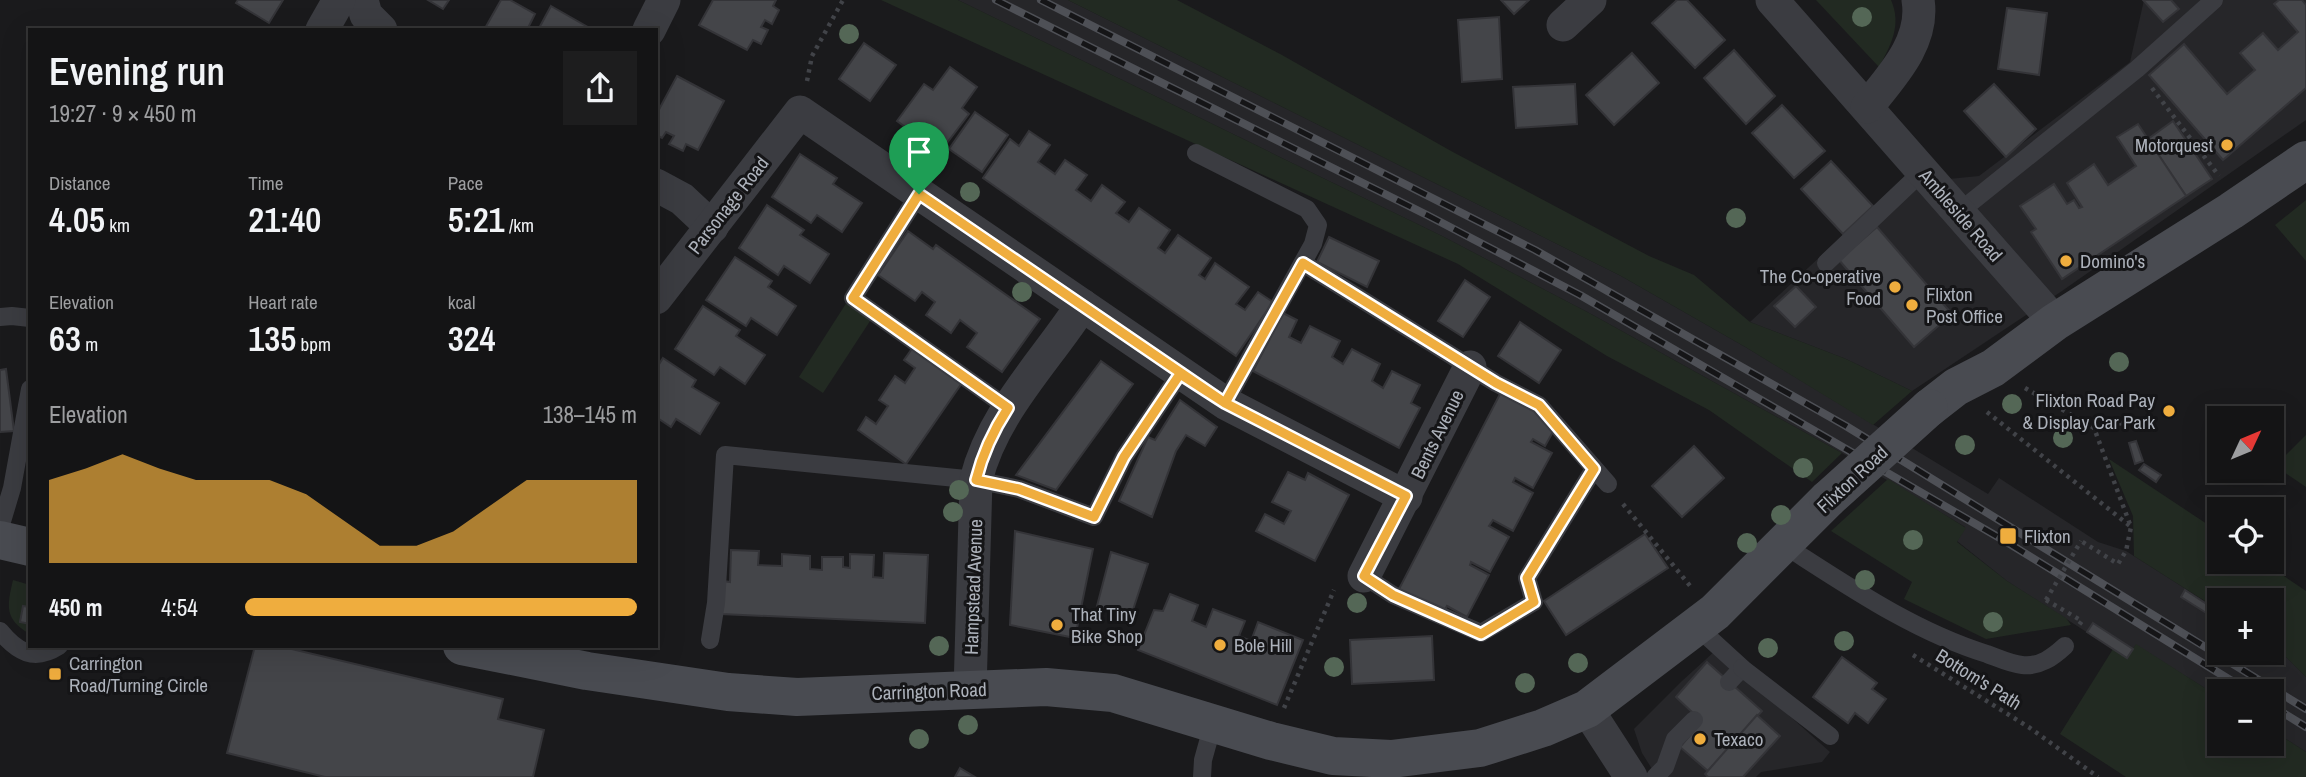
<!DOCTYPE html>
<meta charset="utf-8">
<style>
body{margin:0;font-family:"Archivo Narrow",sans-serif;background:#1d1d1e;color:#f1f3f6;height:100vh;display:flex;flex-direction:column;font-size:26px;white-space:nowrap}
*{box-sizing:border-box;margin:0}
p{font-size:23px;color:#9d9ea0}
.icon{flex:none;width:38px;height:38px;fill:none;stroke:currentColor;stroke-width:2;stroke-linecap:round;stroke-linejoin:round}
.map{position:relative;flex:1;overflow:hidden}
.panel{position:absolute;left:28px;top:28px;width:630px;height:620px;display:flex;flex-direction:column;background:#141415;border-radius:0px;box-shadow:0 7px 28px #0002,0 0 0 2px #333334}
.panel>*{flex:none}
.needle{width:46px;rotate:46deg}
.fabs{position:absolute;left:2207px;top:406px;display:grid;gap:14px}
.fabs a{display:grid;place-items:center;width:77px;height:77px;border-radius:0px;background:#141415;box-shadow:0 7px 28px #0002,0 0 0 2px #333334;font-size:35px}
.pin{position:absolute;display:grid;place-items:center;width:60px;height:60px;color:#fff;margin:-72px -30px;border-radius:50% 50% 50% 0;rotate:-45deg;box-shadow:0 0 7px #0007}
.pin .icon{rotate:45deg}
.round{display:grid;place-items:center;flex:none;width:74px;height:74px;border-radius:0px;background:#1d1d1e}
.head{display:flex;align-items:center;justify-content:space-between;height:119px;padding:0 21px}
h1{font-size:38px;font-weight:600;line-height:52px}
.metrics{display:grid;grid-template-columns:repeat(3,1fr);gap:10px;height:119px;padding:7px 21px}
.metrics div{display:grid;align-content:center}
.metrics b{font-size:35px;font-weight:600}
.metrics small{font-size:19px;font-weight:400}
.metrics p{font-size:19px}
.chart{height:196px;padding:14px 21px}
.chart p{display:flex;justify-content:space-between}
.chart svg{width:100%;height:126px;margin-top:7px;fill:#efad3e;opacity:.7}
ul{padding:0 21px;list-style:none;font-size:23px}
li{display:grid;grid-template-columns:112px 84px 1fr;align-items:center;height:52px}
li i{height:18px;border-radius:9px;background:#efad3e}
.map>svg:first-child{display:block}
.built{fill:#262629}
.green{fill:#222a22}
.building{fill:#444549;stroke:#343438;stroke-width:2}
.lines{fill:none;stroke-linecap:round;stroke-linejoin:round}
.path{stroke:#414348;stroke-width:4.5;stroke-dasharray:3.5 5;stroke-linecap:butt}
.lane{stroke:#3b3c41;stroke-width:18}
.street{stroke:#3b3c41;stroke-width:33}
.secondary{stroke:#494b51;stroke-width:38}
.rail-casing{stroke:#4e5056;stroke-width:8}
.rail{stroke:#151517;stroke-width:5;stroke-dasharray:16;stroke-linecap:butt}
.path-bridge{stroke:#414348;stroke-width:4.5;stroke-dasharray:3.5 5;stroke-linecap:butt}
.secondary-bridge{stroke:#494b51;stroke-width:38}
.tree{fill:#546756}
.route-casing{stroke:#fff;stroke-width:14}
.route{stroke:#efad3e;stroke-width:9}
.poi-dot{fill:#efad3e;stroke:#151517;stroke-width:2.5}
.labels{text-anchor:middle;stroke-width:6;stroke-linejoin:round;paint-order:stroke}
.poi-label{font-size:19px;fill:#adb2bb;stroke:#151517;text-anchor:start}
.street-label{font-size:19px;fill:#adb2bb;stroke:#151517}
</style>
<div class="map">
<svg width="2306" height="777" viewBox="0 0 2306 777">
<rect width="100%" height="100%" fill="#1a1a1c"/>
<g class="built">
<polygon points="958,0 1068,0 1621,276 1747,348 1988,494 1999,478 2098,542 2126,551 2219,610 2219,653 2272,653 2273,644 2306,677 2306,752 2272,730 2272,691 2219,691 2219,697 2136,645 2127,658 2007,581 1957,541 1965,527 1842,453 1591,314 1442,236"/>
<polygon points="2144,0 2306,0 2306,120 2062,291 1912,391 1846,359 1750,322 1898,184 1979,176 2130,62"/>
<polygon points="1716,650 1830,752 1822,762 1761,772 1756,777 1657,777 1642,753 1634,729 1682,681"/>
</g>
<g class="green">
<polygon points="881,0 958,0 1442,236 1591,314 1842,453 1812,482 1709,410 1607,356 1458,264"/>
<polygon points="1068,0 1177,0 1282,55 1451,151 1649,256 1694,275 1750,322 1846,359 1912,391 1873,425 1747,348 1621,276"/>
<path d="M1816 0H1891C1902 25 1891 45 1879 67Z"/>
<polygon points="2306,200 2306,261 2275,225"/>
<polygon points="847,302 872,318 823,393 799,377"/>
<polygon points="2306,435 2306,487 2275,466"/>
<polygon points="2109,459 2219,532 2219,562 2263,562 2306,591 2306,677 2272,643 2272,600 2219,600 2219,610 2134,556 2133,516"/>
<polygon points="1888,479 1966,528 1957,542 2007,581 2066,618 2071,625 1986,639 1904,599 1912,582 1831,531"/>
<path d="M13 580 30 585V607L23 606 20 622 30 624V634C4 619 7 606 13 580Z"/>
<polygon points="2136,644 2219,697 2219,744 2272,744 2272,730 2306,752 2306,777 2126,777 2060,734 2113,649 2127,658"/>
</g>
<g class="building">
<polygon points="238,0 283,0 269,23 236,3"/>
<polygon points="428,0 449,0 443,9"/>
<polygon points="501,0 510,0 535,14 527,30 484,30"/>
<polygon points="713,0 776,0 773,6 779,10 772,24 765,20 761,27 768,30 761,44 753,40 747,50 699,25"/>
<polygon points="1501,0 1529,0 1514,14"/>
<polygon points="1677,0 1687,0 1725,40 1695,68 1652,23"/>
<polygon points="2143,0 2171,0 2179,9 2163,22"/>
<polygon points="2279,0 2302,0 2306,5 2306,88 2223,160 2149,75 2184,44 2227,94 2255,70 2240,53 2263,33 2278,50 2298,32 2274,4"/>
<polygon points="551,6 593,30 538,30"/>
<polygon points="2007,8 2047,13 2039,75 1998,69"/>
<polygon points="1499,17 1502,79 1462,82 1458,20"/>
<polygon points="864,43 896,65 870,101 839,79"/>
<polygon points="1734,50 1775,96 1746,124 1704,78"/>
<polygon points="1632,53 1659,83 1614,125 1586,95"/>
<polygon points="950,67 977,87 962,108 969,114 940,152 897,121 924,84 933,90"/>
<polygon points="677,76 724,101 698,150 686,144 683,151 669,144 674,136 666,132 662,138 656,135 656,115"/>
<polygon points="1575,84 1577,124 1516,128 1513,87"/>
<polygon points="1994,84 2036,129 2006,157 1964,111"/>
<polygon points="1782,105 1825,151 1794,178 1752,133"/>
<polygon points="975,112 1008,135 982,172 949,149"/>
<polygon points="2173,121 2212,179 2186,196 2148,139"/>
<polygon points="2138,124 2186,196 2062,279 2031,232 2036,229 2020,206 2054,184 2067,204 2074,200 2079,208 2082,207 2067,183 2094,164 2108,185 2136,166 2117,137"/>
<polygon points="1029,131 1050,145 1038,162 1055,174 1065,160 1087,175 1076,190 1091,201 1102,185 1125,202 1116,213 1129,222 1139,208 1170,230 1158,248 1165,253 1178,235 1211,258 1199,275 1205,279 1215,263 1249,287 1236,304 1245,310 1258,292 1273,302 1236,356 983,178 1010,139 1019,146"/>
<polygon points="800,154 837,178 833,184 862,203 842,232 817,215 811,223 772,197"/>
<polygon points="1831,161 1873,206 1843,234 1801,189"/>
<polygon points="767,205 804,230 800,235 829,254 810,283 784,266 778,275 739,248"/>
<polygon points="1877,227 1952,314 1914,347 1839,260"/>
<polygon points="908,231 933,249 936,245 1040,319 1002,372 967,347 977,333 960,320 951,333 926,315 935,302 922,292 915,301 878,275"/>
<polygon points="1329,237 1379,261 1367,287 1317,262"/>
<polygon points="735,257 772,281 768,287 796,306 777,335 751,318 746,326 706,300"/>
<polygon points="1465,280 1490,297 1463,337 1438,321"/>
<polygon points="1796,286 1816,307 1795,327 1774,306"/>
<polygon points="703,306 740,330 736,336 765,355 745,384 720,367 714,375 675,349"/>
<polygon points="1283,313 1297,320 1289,337 1301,343 1310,326 1340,341 1332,357 1343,364 1352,349 1380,364 1372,381 1383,388 1392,371 1420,385 1411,403 1420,408 1399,448 1253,371"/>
<polygon points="1520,322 1561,350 1539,383 1498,356"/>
<polygon points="914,346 964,380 906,464 858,430 866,417 876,424 888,406 879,400 895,376 905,383 915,368 904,360"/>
<polygon points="663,358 696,380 692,387 719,403 700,434 676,419 671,427 656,417 656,369"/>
<polygon points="1101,361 1133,384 1056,490 1016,475"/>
<polygon points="6,369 14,431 0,432 0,370"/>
<polygon points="1501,392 1535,409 1554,430 1545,446 1533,439 1531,442 1552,453 1533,488 1515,478 1513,482 1533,493 1513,531 1493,520 1489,526 1509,537 1490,572 1471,562 1470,565 1489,575 1467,617 1447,606 1444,612 1399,589"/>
<polygon points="1180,400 1217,427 1205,446 1186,435 1176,451 1152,517 1119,501 1148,437 1155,440"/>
<polygon points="2136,441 2143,461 2135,464 2129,443"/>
<polygon points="1694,446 1724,478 1682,517 1652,486"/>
<polygon points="2144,464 2161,475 2156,482 2139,470"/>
<polygon points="1288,472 1305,480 1308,473 1349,495 1315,561 1256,531 1265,514 1284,524 1291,511 1272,502"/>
<polygon points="1015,531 1093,549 1075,638 1010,625"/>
<polygon points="1645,534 1668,568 1566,635 1544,601"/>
<polygon points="731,550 759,551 758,565 782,566 782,554 810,556 810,569 822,570 822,557 843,557 843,567 850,568 850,554 874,555 873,577 883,578 884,553 928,555 925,623 721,614 723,581 730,582"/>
<polygon points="1111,552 1148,564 1131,616 1097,606"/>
<polygon points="2185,590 2219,612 2219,621 2181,597"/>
<polygon points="1170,594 1198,605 1192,621 1206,627 1213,609 1245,621 1239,636 1251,641 1258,622 1303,640 1277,705 1138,650 1154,610 1163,611"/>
<polygon points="23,606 30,607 30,624 20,622"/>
<polygon points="2093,623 2133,649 2127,658 2087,632"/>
<polygon points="1432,636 1434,680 1352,684 1350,640"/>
<polygon points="255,646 279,646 503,699 498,719 544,730 533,777 325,777 227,753"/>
<polygon points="1842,657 1877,683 1872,689 1886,699 1868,723 1855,713 1848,723 1813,697"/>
<polygon points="1707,662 1762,711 1708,771 1680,747 1694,731 1693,713 1676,697"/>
<polygon points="1757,715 1780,736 1743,777 1708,777 1705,774"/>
<polygon points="960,768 975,777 955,777"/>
</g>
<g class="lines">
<g class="path">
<polyline points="807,81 812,56 843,0"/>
<polyline points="2152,88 2219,176"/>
<polyline points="2025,388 2094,428 2131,527 2126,551 2118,564 2081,541"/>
<polyline points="1987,412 2130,526"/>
<polyline points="2094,428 2128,422"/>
<polyline points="1623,504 1691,587"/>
<polyline points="2046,600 2082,621 2079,625"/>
<polyline points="1913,655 2030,728 2098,777"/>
<polyline points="1284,708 1334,590"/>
</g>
<g class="lane">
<polyline points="1196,153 1307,209 1318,225 1313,244 1225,403"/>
<polyline points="919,194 853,298 1008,408"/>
<polyline points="1959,212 2137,69 2214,0"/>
<polyline points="1303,263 1496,383 1539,405 1608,484"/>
<polyline points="1826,263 1923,171"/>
<polyline points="0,317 12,316 30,318"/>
<polyline points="0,528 12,488 30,389"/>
<path d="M1784 545C1848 586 1913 631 1987 654 1998 658 2011 664 2022 665 2040 667 2053 657 2065 646"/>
<polyline points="1364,576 1393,595 1481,633 1534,602 1527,578 1594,469"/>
<polyline points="1696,626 1742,668 1729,682"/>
<path d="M0 631C17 652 34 662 59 646"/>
<polyline points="710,640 716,603 725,455 976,480 1019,489 1094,517 1124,457 1180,374"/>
<polyline points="1742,668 1830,736"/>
<polyline points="1202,777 1203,760 1213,724"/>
<polyline points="1655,777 1665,767 1675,739 1694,720"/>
</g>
<g class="street">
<polyline points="362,0 366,15 381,30"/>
<polyline points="1772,0 2055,322"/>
<polyline points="1563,25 1590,0"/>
<polyline points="322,30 339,0"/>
<polyline points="649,30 664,0"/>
<path d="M1867 107C1891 77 1925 42 1918 0"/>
<polyline points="656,185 682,199 712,227"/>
<polyline points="656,298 800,112 1225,403 1406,497"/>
<polyline points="1364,576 1470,367"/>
<path d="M970 691 976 480C993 412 1045 362 1082 305"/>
<polyline points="1587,709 1631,777"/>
</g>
<g class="secondary">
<polyline points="1929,408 1956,387 1993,368 2055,322 2231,211 2306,160"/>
<polyline points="0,540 30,547"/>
<polyline points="462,646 587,671 728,692 797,697 1046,687 1113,693 1271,741 1333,756 1391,759 1480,748 1543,728 1587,709 1715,612 1828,499"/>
</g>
<defs>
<g id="rail">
<polyline points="996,0 1427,215 1580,295 2005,541 2248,691"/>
<polyline points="1041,0 1535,250 1846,426 2306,709"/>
<polyline points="2272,706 2306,727"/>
</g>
</defs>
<use href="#rail" class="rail-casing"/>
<use href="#rail" class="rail"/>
<polyline class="path-bridge" points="2046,600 2081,541"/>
<polyline class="secondary-bridge" points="1828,499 1929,408"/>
</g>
<g class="tree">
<circle cx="1862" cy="17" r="10"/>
<circle cx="849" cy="34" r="10"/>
<circle cx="970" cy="192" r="10"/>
<circle cx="1736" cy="218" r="10"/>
<circle cx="1022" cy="292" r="10"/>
<circle cx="2119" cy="362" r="10"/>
<circle cx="2012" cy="404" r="10"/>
<circle cx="2063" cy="438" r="10"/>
<circle cx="1965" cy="445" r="10"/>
<circle cx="1803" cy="468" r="10"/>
<circle cx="959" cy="490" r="10"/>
<circle cx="953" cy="512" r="10"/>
<circle cx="1781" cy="515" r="10"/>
<circle cx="1913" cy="540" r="10"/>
<circle cx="1747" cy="543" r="10"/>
<circle cx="1865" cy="580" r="10"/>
<circle cx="1357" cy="603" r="10"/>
<circle cx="1993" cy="622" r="10"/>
<circle cx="1844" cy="641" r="10"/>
<circle cx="939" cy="646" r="10"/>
<circle cx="1768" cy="648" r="10"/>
<circle cx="1578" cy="663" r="10"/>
<circle cx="1334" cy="667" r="10"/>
<circle cx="1525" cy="683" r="10"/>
<circle cx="968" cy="725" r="10"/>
<circle cx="919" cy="739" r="10"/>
</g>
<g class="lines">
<defs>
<path id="route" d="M919 194 853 298 1008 408C993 431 983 452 976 480L1019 489 1094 517 1124 457 1180 374 1225 403 1406 496 1364 576 1393 595 1481 634 1534 602 1527 578 1594 469 1539 405 1496 383 1303 263 1225 403 919 194"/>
</defs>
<use href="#route" class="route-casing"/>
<use href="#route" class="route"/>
</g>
<g class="poi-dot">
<circle cx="2227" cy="145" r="7"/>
<circle cx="2066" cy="261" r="7"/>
<circle cx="1895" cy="287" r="7"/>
<circle cx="1912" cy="305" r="7"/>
<circle cx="2169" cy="411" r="7"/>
<rect x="1999" y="527" width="18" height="18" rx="3.5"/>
<circle cx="1057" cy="625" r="7"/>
<circle cx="1220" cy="645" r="7"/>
<rect x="48" y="667" width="14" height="14" rx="3.5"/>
<circle cx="1700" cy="739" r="7"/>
</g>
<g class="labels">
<g class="poi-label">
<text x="2213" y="152" text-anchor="end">Motorquest</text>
<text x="2080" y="268">Domino's</text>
<text x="1881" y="283" text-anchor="end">The Co-operative<tspan x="1881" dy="22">Food</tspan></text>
<text x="1926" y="301">Flixton<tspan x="1926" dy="22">Post Office</tspan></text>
<text x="2155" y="407" text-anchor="end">Flixton Road Pay<tspan x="2155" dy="22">&amp; Display Car Park</tspan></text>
<text x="2024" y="543">Flixton</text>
<text x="1071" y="621">That Tiny<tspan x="1071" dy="22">Bike Shop</tspan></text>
<text x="1234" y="652">Bole Hill</text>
<text x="69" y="670">Carrington<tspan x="69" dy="22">Road/Turning Circle</tspan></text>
<text x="1714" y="746">Texaco</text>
</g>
<g class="street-label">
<text transform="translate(728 205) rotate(-52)" y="7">Parsonage Road</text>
<text transform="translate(1961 215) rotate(49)" y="7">Ambleside Road</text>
<text transform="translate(1437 434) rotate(-64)" y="7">Bents Avenue</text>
<text transform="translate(1852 479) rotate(-43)" y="7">Flixton Road</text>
<text transform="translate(973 587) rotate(-88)" y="7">Hampstead Avenue</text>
<text transform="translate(1979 679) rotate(32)" y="7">Bottom's Path</text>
<text transform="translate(929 691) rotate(-2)" y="7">Carrington Road</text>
</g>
</g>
</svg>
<div class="fabs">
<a><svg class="needle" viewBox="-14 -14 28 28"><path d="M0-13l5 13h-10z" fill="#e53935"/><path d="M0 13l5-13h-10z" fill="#9d9ea0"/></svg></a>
<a><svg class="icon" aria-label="locate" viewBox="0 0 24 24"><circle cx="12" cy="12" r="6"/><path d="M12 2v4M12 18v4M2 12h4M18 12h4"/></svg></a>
<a>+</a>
<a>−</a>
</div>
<div class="pin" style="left:919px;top:194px;background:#1e9e55"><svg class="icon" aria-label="arrive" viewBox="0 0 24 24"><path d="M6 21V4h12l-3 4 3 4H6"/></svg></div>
<section class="panel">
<div class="head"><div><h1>Evening run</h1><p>19:27 · 9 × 450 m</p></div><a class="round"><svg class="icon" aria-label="share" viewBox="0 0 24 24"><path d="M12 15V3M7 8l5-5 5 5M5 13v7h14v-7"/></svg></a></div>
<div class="metrics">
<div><p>Distance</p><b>4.05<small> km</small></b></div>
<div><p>Time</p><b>21:40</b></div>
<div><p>Pace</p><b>5:21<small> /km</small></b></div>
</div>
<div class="metrics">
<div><p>Elevation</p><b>63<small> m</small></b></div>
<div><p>Heart rate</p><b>135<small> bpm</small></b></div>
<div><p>kcal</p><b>324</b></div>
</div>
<div class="chart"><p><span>Elevation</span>138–145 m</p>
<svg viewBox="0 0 160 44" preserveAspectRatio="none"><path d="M0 44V15L10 11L20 6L30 11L40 15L50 15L60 15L70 20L80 29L90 38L100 38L110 33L120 24L130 15L140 15L150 15L160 15V44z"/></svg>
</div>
<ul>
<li><b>450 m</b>4:54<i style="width:100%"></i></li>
</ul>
</section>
</div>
